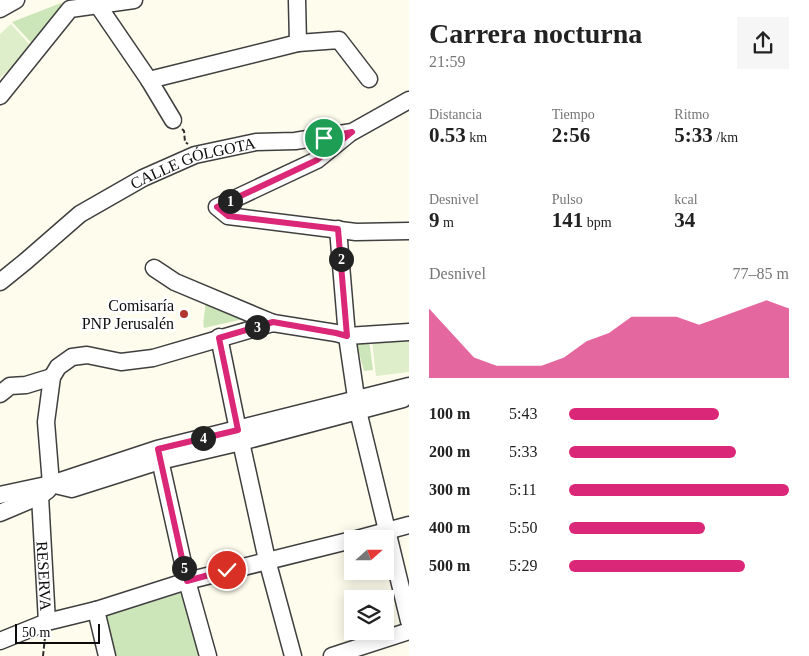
<!DOCTYPE html>
<html lang="es">
<meta charset="utf-8">
<style>
body{margin:0;font-family:Georgia,serif;background:#f6f6f6;color:#222;height:100vh;display:flex;flex-direction:column;font-size:19px;white-space:nowrap}
*{box-sizing:border-box;margin:0}
p{font-size:16px;color:#767676}
.icon{flex:none;width:28px;height:28px;fill:none;stroke:currentColor;stroke-width:2;stroke-linecap:round;stroke-linejoin:round}
.map{position:relative;flex:1;overflow:hidden}
.side{display:flex;flex-direction:column;background:#fff;width:400px}
.side>*{flex:none}
.needle{width:32px;rotate:69deg}
.controls{position:absolute;left:344px;top:530px;display:grid;gap:10px}
.controls a{display:grid;place-items:center;width:50px;height:50px;border-radius:0px;background:#fff;box-shadow:0 2px 12px #0003;font-size:25px}
.scale{position:absolute;left:15px;bottom:12px;width:85px;box-sizing:border-box;padding-left:5px;border:2px solid #0c0c0c;border-top:0;font-size:14px;line-height:18px;white-space:nowrap;color:#0c0c0c;-webkit-text-stroke:4px #fff;paint-order:stroke}
.pin{position:absolute;display:grid;place-items:center;width:42px;height:42px;color:#fff;margin:-21px;border:2px solid #fff;border-radius:50%;box-shadow:0 1px 5px #0007}
.km{position:absolute;width:25px;height:25px;margin:-12px;border-radius:50%;background:#222;color:#fff;font-size:14px;line-height:25px;text-align:center}
.round{display:grid;place-items:center;flex:none;width:52px;height:52px;border-radius:0px;background:#f6f6f6}
.overview{display:flex;align-items:center;justify-content:space-between;height:85px;padding:0 20px}
h1{font-size:28px;font-weight:700;line-height:38px}
.figures{display:grid;grid-template-columns:repeat(3,1fr);gap:8px;height:85px;padding:5px 20px}
.figures div{display:grid;align-content:center}
.figures b{font-size:21px;font-weight:700}
.figures small{font-size:14px;font-weight:400}
.figures p{font-size:14px}
.chart{height:140px;padding:10px 20px}
.chart p{display:flex;justify-content:space-between}
.chart svg{width:100%;height:90px;margin-top:5px;fill:#db2777;opacity:.7}
ul{padding:0 20px;list-style:none;font-size:16px}
li{display:grid;grid-template-columns:80px 60px 1fr;align-items:center;height:38px}
li i{height:12px;border-radius:6px;background:#db2777}
main{display:flex;flex:1;min-height:0}
.map>svg:first-child{display:block}
.green{fill:#cce5b9}
.pitch{fill:#deedca}
.lines{fill:none;stroke-linecap:round;stroke-linejoin:round}
.minor-casing{stroke:#3f3f3f;stroke-width:19}
.path{stroke:#2e2e2e;stroke-width:2;stroke-dasharray:5 2.5;stroke-linecap:butt}
.minor{stroke:#fff;stroke-width:16}
.route-casing{stroke:#fff;stroke-width:10}
.route{stroke:#db2777;stroke-width:6}
.poi-dot{fill:#b1352f;stroke:#fff;stroke-width:2}
.labels{text-anchor:middle;stroke-width:5;stroke-linejoin:round;paint-order:stroke}
.street-label{font-size:16px;fill:#0c0c0c;stroke:#fff}
.poi-label{font-size:16px;fill:#0c0c0c;stroke:#fff;text-anchor:end}
</style>
<main>
<div class="map">
<svg width="409" height="656" viewBox="0 0 409 656">
<rect width="100%" height="100%" fill="#fefcec"/>
<g class="green">
<polygon points="61,3 66,25 38,50 12,22"/>
<path d="M205 302 252 317 204 328C202 320 206 312 205 302Z"/>
<polygon points="369,339 373,370 364,371 356,342"/>
<polygon points="184,592 199,656 116,656 105,616"/>
</g>
<g class="pitch">
<polygon points="11,24 32,47 0,78 0,34"/>
<polygon points="409,337 409,372 376,376 372,341"/>
</g>
<g class="lines">
<defs>
<g id="minor">
<polyline points="297,0 298,43"/>
<polyline points="97,4 149,80 298,43 339,40 369,79"/>
<polyline points="0,9 16,0"/>
<polyline points="149,80 173,120"/>
<polyline points="0,96 70,9 134,0"/>
<polyline points="349,134 317,160 217,207 228,216 356,232 409,231"/>
<polyline points="338,229 347,336 358,411 409,621"/>
<polyline points="154,268 175,282 273,323"/>
<path id="s1" d="M0 282 26 261 80 214 143 178 195 155 256 142 295 141 352 132 409 100"/>
<polyline points="219,337 238,430"/>
<polyline points="0,394 10,386 26,385 52,377"/>
<polyline points="241,442 267,560 293,656"/>
<polyline points="158,451 187,581 208,656"/>
<polyline points="51,484 46,422 52,377 58,367 72,357 87,355 121,362 153,358 273,323 336,333 347,336 409,332"/>
<polyline points="51,484 72,489 160,461 241,442 403,399"/>
<polyline points="0,495 51,484 157,449 409,386"/>
<path id="s2" d="M40 496 47 622"/>
<polyline points="0,513 40,496 48,490"/>
<polyline points="357,539 409,525"/>
<polyline points="96,610 107,656"/>
<polyline points="0,641 47,622 96,610 187,581 352,540"/>
<polyline points="332,656 409,631"/>
</g>
</defs>
<use href="#minor" class="minor-casing"/>
<g class="path">
<polyline points="182,129 184,131 185,142 188,144"/>
<polyline points="43,656 45,637"/>
</g>
<use href="#minor" class="minor"/>
</g>
<g class="lines">
<defs>
<polyline id="route" points="227,570 187,581 158,449 238,430 219,338 273,322 336,333 347,336 338,229 228,216 217,207 317,160 352,132 324,138"/>
</defs>
<use href="#route" class="route-casing"/>
<use href="#route" class="route"/>
</g>
<circle class="poi-dot" cx="184" cy="314" r="5"/>
<g class="labels">
<g class="street-label">
<text dy="6" stroke="none"><textPath href="#s1" startOffset="230">CALLE GÓLGOTA</textPath></text>
<text dy="6" stroke="none"><textPath href="#s2" startOffset="80">RESERVA</textPath></text>
</g>
<g class="poi-label">
<text x="174" y="311">Comisaría<tspan x="174" dy="18">PNP Jerusalén</tspan></text>
</g>
</g>
</svg>
<div class="controls">
<a><svg class="needle" viewBox="-14 -14 28 28"><path d="M0-13l5 13h-10z" fill="#e53935"/><path d="M0 13l5-13h-10z" fill="#767676"/></svg></a>
<a><svg class="icon" aria-label="layers" viewBox="0 0 24 24"><path d="M12 4l9 5-9 5-9-5zM3 14l9 5 9-5"/></svg></a>
</div>
<div class="scale">50 m</div>
<div class="pin" style="left:324px;top:138px;background:#1e9e55"><svg class="icon" aria-label="arrive" viewBox="0 0 24 24"><path d="M6 21V4h12l-3 4 3 4H6"/></svg></div>
<div class="pin" style="left:227px;top:570px;background:#d93025"><svg class="icon" aria-label="check" viewBox="0 0 24 24"><path d="M5 12l5 5 9-10"/></svg></div>
<b class="km" style="left:230px;top:201px">1</b>
<b class="km" style="left:341px;top:259px">2</b>
<b class="km" style="left:257px;top:327px">3</b>
<b class="km" style="left:203px;top:438px">4</b>
<b class="km" style="left:184px;top:568px">5</b>
</div>
<section class="side">
<div class="overview"><div><h1>Carrera nocturna</h1><p>21:59</p></div><a class="round"><svg class="icon" aria-label="share" viewBox="0 0 24 24"><path d="M12 15V3M7 8l5-5 5 5M5 13v7h14v-7"/></svg></a></div>
<div class="figures">
<div><p>Distancia</p><b>0.53<small> km</small></b></div>
<div><p>Tiempo</p><b>2:56</b></div>
<div><p>Ritmo</p><b>5:33<small> /km</small></b></div>
</div>
<div class="figures">
<div><p>Desnivel</p><b>9<small> m</small></b></div>
<div><p>Pulso</p><b>141<small> bpm</small></b></div>
<div><p>kcal</p><b>34</b></div>
</div>
<div class="chart"><p><span>Desnivel</span>77–85 m</p>
<svg viewBox="0 0 160 44" preserveAspectRatio="none"><path d="M0 44V10L10 22L20 34L30 38L40 38L50 38L60 34L70 26L80 22L90 14L100 14L110 14L120 18L130 14L140 10L150 6L160 10V44z"/></svg>
</div>
<ul>
<li><b>100 m</b>5:43<i style="width:68%"></i></li>
<li><b>200 m</b>5:33<i style="width:76%"></i></li>
<li><b>300 m</b>5:11<i style="width:100%"></i></li>
<li><b>400 m</b>5:50<i style="width:62%"></i></li>
<li><b>500 m</b>5:29<i style="width:80%"></i></li>
</ul>
</section>
</main>
